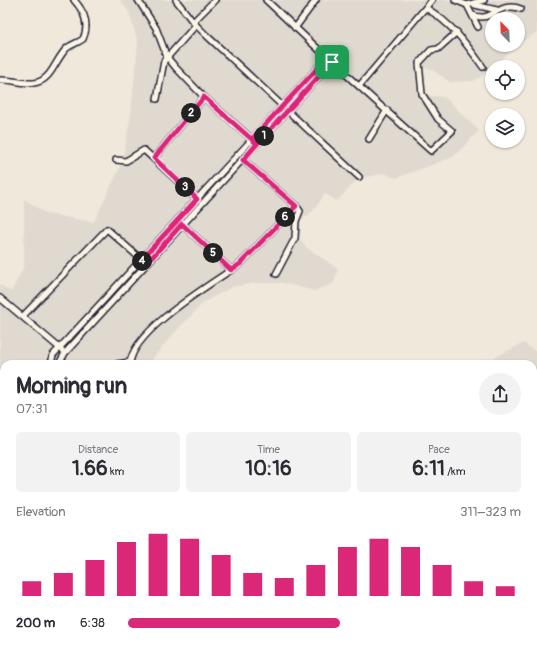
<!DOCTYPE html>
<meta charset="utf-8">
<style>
body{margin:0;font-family:Pangolin,sans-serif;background:#f2f2f3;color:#2b2b33;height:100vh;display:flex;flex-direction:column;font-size:15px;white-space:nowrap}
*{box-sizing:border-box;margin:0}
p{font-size:13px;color:#7c7c81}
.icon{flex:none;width:22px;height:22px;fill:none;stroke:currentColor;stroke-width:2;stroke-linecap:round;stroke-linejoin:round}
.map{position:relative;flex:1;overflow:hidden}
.panel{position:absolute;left:0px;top:360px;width:537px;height:286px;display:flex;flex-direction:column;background:#fff;border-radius:12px 12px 0 0;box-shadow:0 1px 3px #0004}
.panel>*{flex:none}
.needle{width:26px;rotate:337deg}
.controls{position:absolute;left:485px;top:12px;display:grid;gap:8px}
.controls a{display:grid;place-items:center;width:40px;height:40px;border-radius:50%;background:#fff;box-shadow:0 1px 3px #0004;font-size:20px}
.pin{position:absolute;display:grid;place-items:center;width:34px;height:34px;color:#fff;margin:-17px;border-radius:8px;box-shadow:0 2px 6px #0006}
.km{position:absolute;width:20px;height:20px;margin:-10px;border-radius:50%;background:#222;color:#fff;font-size:11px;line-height:20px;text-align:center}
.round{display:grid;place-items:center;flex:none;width:42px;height:42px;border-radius:21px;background:#f2f2f3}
.headline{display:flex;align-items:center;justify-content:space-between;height:68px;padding:0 16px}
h1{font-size:22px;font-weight:800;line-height:30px}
.stats{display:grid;grid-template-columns:repeat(3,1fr);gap:6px;height:68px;padding:4px 16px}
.stats div{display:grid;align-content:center;border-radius:6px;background:#f2f2f3;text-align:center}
.stats b{font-size:20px;font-weight:800}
.stats small{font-size:11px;font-weight:400}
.stats p{font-size:11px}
.chart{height:112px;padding:8px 16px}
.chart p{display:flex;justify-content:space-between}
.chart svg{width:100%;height:72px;margin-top:4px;stroke:#db2777;stroke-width:6}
ul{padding:0 16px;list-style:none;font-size:13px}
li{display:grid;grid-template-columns:64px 48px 1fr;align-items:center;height:30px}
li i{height:10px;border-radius:5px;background:#db2777}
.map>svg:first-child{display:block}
.built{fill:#e0d9cf}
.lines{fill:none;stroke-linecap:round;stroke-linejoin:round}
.minor-casing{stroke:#22223b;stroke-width:8}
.minor{stroke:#fcf5e5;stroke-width:5}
.route-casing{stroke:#fff;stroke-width:8}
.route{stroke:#db2777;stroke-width:5}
</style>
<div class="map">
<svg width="537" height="646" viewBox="0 0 537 646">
<rect width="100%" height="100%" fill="#efe8db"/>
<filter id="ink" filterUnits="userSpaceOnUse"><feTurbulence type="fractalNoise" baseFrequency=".025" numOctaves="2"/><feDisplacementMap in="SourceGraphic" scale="8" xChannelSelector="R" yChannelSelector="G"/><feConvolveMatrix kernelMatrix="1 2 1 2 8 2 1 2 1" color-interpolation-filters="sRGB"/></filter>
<g filter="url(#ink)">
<polygon class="built" points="120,0 537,0 537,32 518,44 518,19 492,19 492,45 517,45 486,74 473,81 450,82 430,68 415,69 417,95 445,97 479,131 453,157 396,178 384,173 358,179 337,201 325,194 312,212 301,220 300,238 306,247 338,269 334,283 314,291 283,283 256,283 232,287 204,302 176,331 150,361 149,364 4,364 4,642 533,642 533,364 491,364 489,360 524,343 537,353 537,646 0,646 0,285 11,292 24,266 24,199 47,214 94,222 122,163 131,114 138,42 129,12"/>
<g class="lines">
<defs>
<g id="minor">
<polyline points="138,0 156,28 167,57 176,68 204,97 254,141"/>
<polyline points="176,0 193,22 206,35 359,177"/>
<polyline points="266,0 332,62 431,151 452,131 438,119 422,94 419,63 431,50 438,49 457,32"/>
<polyline points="455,0 467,5 484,0"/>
<polyline points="467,5 478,27"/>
<polyline points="475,5 497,10"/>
<path d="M426 8C451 23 466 43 483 67"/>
<path d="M473 15C492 24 499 0 521 9"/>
<polyline points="193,22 215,0"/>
<polyline points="295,28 316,0"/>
<path d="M0 80C11 79 22 84 34 83 52 81 55 59 67 48 72 44 78 43 83 39 90 24 84 11 74 0"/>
<polyline points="360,85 432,0"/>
<polyline points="157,99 164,61 196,25"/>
<polyline points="369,139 387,110"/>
<polyline points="154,158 204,97"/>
<polyline points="116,160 126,161 144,150 198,200"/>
<polyline points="243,160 296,206 300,211 296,221 295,238 276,274"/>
<polyline points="182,224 231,270 240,264 296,206"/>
<polyline points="0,298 62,350"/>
<polyline points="23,316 107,229 143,261"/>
<polyline points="51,364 53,355 327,58"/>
<polyline points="59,364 65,353 332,62"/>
<polyline points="117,364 130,362"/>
<path d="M130 364C132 332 206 287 231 270"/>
<polyline points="0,378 4,378"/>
<polyline points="533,479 537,476"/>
<polyline points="0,485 4,484"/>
<polyline points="533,488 537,484"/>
<polyline points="533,538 537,542"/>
<polyline points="533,558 537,554"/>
<polyline points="533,586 537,590"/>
<polyline points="0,590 4,590"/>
<polyline points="533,618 537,614"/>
<polyline points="29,642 29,646"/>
<polyline points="259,642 259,646"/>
<polyline points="311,642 311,646"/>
<polyline points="391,642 391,646"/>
<polyline points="427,642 431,646"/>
<polyline points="0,643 7,642"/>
<polyline points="41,646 89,642"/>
<polyline points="503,646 507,642"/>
</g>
</defs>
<use href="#minor" class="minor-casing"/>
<use href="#minor" class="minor"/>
</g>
</g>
<g class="lines" filter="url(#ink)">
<defs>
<path id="route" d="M332 62 257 144C239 128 222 113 204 97L154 158 197 199 141 260 146 264 182 224 231 270 240 264 296 206 243 160 257 144 252 139 327 58 332 62"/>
</defs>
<use href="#route" class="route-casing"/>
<use href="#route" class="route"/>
</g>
</svg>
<div class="controls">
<a><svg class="needle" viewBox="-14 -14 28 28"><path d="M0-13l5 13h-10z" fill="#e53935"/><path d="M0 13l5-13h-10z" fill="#7c7c81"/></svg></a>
<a><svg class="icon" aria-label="locate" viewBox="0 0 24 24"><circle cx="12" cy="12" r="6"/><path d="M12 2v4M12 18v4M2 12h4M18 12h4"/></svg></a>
<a><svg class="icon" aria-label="layers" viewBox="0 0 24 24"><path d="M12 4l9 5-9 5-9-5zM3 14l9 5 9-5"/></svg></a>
</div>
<div class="pin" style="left:332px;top:62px;background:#1e9e55"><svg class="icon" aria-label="arrive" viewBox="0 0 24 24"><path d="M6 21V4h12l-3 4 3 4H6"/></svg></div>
<b class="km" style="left:264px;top:136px">1</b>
<b class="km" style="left:191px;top:113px">2</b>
<b class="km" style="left:185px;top:187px">3</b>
<b class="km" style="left:142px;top:261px">4</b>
<b class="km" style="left:213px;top:253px">5</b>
<b class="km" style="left:285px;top:217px">6</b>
<section class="panel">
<div class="headline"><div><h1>Morning run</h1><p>07:31</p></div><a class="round"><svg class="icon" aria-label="share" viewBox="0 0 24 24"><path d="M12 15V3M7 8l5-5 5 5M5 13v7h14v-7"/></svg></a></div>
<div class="stats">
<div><p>Distance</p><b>1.66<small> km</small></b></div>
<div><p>Time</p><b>10:16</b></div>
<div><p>Pace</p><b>6:11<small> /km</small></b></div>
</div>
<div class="chart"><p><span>Elevation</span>311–323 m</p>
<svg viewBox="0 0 160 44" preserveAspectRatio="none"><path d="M5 44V35M15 44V30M25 44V22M35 44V11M45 44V6M55 44V9M65 44V19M75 44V30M85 44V33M95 44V25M105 44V14M115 44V9M125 44V14M135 44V25M145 44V35M155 44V38"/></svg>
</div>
<ul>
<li><b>200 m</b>6:38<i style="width:54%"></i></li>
</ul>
</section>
</div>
